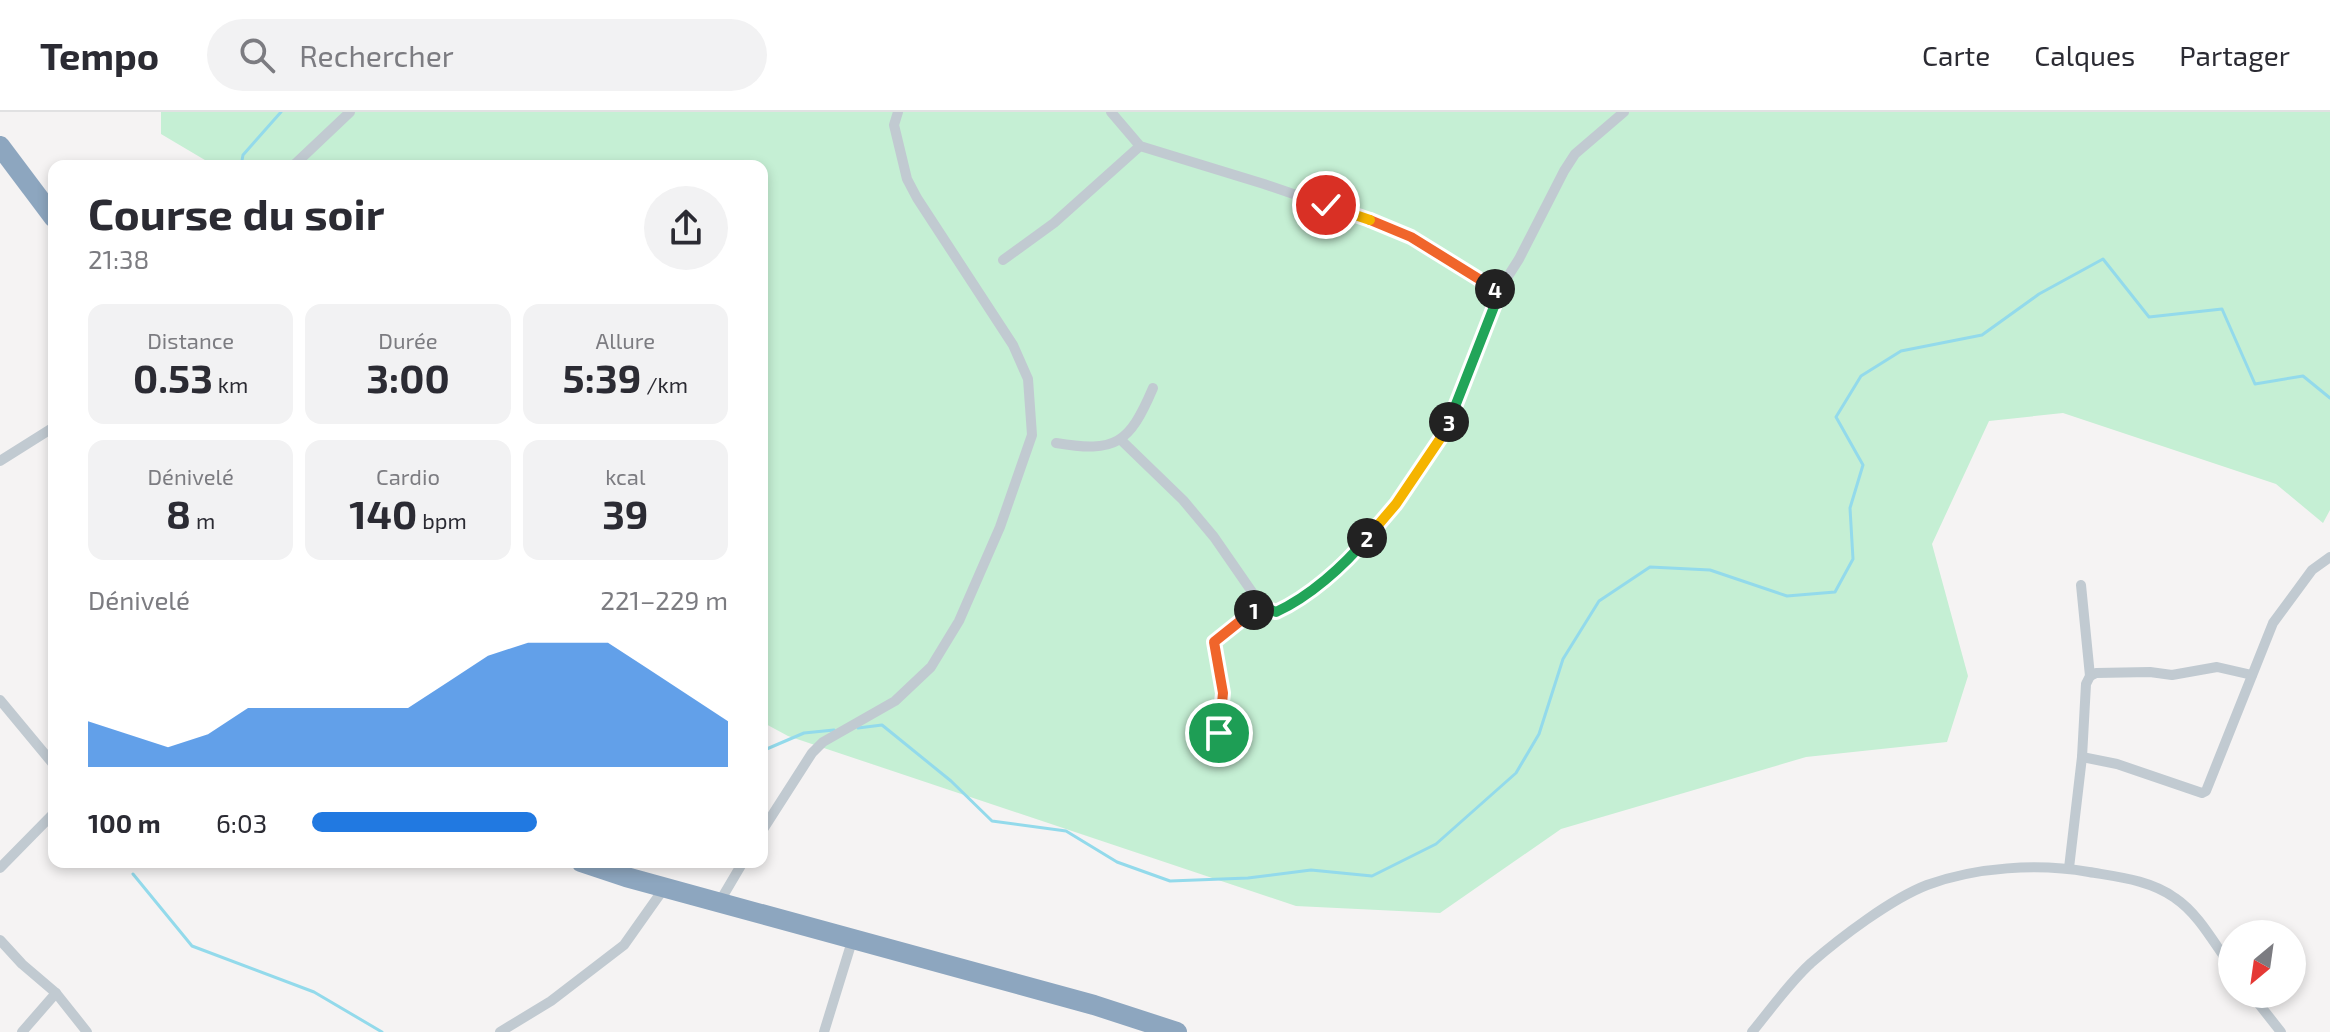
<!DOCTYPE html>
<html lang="fr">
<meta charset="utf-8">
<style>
body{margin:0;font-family:"Exo 2",sans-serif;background:#f2f2f3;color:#2b2b33;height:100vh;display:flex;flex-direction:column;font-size:30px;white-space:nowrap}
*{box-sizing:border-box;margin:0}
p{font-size:26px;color:#7c7c81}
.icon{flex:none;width:44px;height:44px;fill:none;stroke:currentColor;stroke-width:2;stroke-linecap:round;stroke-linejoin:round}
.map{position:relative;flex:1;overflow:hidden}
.panel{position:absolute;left:48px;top:48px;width:720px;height:708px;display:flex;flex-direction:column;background:#fff;border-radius:16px;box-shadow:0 4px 12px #0003}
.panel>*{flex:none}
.needle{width:52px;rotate:209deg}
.tools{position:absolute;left:2218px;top:808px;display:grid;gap:16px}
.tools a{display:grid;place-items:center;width:88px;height:88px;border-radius:50%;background:#fff;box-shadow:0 4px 12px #0003;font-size:40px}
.pin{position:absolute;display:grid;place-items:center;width:68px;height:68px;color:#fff;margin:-34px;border:4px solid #fff;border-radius:50%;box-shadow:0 2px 8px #0007}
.km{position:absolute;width:40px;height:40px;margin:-20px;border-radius:50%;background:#222;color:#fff;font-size:22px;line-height:40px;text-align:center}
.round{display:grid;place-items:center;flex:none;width:84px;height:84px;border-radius:42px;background:#f2f2f3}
.summary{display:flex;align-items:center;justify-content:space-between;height:136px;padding:0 40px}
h1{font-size:44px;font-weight:700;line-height:60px}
.stats{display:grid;grid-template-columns:repeat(3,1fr);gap:12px;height:136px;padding:8px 40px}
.stats div{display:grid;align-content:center;border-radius:16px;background:#f2f2f3;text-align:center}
.stats b{font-size:40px;font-weight:700}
.stats small{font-size:22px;font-weight:400}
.stats p{font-size:22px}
.chart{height:224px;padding:16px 40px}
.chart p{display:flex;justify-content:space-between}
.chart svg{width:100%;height:144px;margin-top:8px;fill:#2179e1;opacity:.7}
ul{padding:0 40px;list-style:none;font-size:26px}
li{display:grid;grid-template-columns:128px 96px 1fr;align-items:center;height:60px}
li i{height:20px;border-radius:10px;background:#2179e1}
header{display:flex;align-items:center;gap:48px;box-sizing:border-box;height:112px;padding:0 40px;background:#fff;border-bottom:2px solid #e1e1e2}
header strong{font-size:38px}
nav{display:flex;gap:44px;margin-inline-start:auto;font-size:28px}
.search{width:560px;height:72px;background:#f2f2f3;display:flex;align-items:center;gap:20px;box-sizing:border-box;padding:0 28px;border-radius:44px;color:#7c7c81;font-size:30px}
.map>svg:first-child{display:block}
.green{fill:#c5efd4}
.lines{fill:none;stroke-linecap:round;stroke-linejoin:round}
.stream{stroke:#93daeb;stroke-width:3}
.street{stroke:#c1cad1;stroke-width:10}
.highway{stroke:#8da6bf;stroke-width:20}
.split-1-casing{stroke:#fff;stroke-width:16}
.split-2-casing{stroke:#fff;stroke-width:16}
.split-3-casing{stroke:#fff;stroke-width:16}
.split-4-casing{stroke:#fff;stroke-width:16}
.split-5-casing{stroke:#fff;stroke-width:16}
.split-6-casing{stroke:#fff;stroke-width:16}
.split-1{stroke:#f0652b;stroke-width:10}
.split-2{stroke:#22a559;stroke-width:10}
.split-3{stroke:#f5b400;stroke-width:10}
.split-4{stroke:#22a559;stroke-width:10}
.split-5{stroke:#f0652b;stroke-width:10}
.split-6{stroke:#f5b400;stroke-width:10}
</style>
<header>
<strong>Tempo</strong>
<div class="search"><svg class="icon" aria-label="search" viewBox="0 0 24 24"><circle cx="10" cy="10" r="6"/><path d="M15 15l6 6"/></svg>Rechercher</div>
<nav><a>Carte</a><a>Calques</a><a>Partager</a></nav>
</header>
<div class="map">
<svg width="2330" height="920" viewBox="0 0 2330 920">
<rect width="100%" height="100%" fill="#f5f3f3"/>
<polygon class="green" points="161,0 2330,0 2330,398 2323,411 2276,372 2063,301 1989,309 1932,432 1968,564 1947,630 1806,645 1561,717 1440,801 1296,794 788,624 762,610 762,54 215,54 161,22"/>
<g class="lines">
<g class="stream">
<polyline points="241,54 243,43 281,0"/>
<polyline points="858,616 882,613 951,669 992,709 1066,719 1117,750 1170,769 1248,766 1311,758 1372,764 1436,732 1516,661 1539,622 1563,547 1599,489 1650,455 1710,458 1787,484 1835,480 1853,447 1850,396 1863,353 1836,305 1861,264 1901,239 1982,223 2039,182 2103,147 2149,205 2222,197 2255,272 2303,264 2330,286"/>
<polyline points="762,639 804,621 834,618"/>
<polyline points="133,762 192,834 314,880 382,920"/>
</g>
<g class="street">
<polyline points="1111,0 1140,34 1264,72 1387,114 1411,125 1498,180"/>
<polyline points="293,54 350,0"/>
<polyline points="1003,148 1054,111 1140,34"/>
<polyline points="1121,328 1183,388 1214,425 1259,490 1256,497 1214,530 1223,581 1219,621"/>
<path d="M1056 331C1116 341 1129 332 1153 276"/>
<polyline points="0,349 54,315"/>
<polyline points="1259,493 1276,500 1314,476 1358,437 1396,392 1444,321 1498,180 1519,147 1564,59 1575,42 1624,0"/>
<polyline points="2090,564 2096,561 2150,560 2172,563 2217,555 2252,563"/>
<polyline points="0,588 54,653"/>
<polyline points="2082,645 2117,652 2202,681 2206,679 2273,511 2312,458 2330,445"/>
<polyline points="762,719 812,641 823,630 895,589 931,555 959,509 1000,415 1032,323 1028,267 1013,233 917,86 907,67 894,13 898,0"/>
<polyline points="0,756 54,701"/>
<polyline points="2069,756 2082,645 2086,572 2090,564 2081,473"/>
<polyline points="720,789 743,750"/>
<polyline points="0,828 22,852 56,881 87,920"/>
<polyline points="2251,882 2281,920"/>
<polyline points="22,920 56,881"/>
<polyline points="500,920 551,889 624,833 665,775"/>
<polyline points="824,920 853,826"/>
<path d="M1752 920C1771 897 1789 871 1811 851 1841 825 1891 787 1927 773 1976 755 2038 751 2089 760 2118 765 2150 768 2175 786 2199 802 2215 833 2232 856"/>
</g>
<g class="highway">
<polyline points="0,34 54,106"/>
<polyline points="581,750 626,765 1094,893 1177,920"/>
</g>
</g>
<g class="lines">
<defs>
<polyline id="split-1" points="1219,621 1223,581 1214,530 1254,498"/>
<path id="split-2" d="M1254 498 1259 493 1276 500C1309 485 1344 454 1367 426"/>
<polyline id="split-3" points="1367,426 1396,392 1444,321 1449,310"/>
<polyline id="split-4" points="1449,310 1497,187 1498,180 1495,177"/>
<polyline id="split-5" points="1370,108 1411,125 1495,177"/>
<polyline id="split-6" points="1326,93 1370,108"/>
</defs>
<use href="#split-1" class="split-1-casing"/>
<use href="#split-2" class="split-2-casing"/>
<use href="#split-3" class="split-3-casing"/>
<use href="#split-4" class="split-4-casing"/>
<use href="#split-5" class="split-5-casing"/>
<use href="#split-6" class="split-6-casing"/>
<use href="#split-1" class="split-1"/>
<use href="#split-2" class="split-2"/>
<use href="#split-3" class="split-3"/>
<use href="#split-4" class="split-4"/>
<use href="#split-5" class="split-5"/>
<use href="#split-6" class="split-6"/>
</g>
</svg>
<div class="tools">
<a><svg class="needle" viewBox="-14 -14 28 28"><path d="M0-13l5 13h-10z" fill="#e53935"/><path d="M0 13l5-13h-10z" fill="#7c7c81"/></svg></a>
</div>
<div class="pin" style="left:1219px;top:621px;background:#1e9e55"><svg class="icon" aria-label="arrive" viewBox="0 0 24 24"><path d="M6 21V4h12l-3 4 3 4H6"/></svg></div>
<div class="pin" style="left:1326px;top:93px;background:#d93025"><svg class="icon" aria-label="check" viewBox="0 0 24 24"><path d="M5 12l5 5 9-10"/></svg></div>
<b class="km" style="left:1254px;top:498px">1</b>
<b class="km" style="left:1367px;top:426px">2</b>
<b class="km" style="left:1449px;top:310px">3</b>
<b class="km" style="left:1495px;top:177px">4</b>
<section class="panel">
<div class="summary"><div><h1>Course du soir</h1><p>21:38</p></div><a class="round"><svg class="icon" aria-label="share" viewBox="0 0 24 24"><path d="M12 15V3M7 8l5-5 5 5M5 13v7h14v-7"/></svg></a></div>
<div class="stats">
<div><p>Distance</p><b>0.53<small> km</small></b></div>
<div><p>Durée</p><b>3:00</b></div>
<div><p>Allure</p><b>5:39<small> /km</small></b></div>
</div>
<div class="stats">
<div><p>Dénivelé</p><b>8<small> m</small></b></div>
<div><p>Cardio</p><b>140<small> bpm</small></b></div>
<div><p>kcal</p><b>39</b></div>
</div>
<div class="chart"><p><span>Dénivelé</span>221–229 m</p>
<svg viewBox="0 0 160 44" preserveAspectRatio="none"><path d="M0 44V30L10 34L20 38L30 34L40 26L50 26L60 26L70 26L80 26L90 18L100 10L110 6L120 6L130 6L140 14L150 22L160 30V44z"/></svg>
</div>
<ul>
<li><b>100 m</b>6:03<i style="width:54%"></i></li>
</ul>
</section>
</div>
